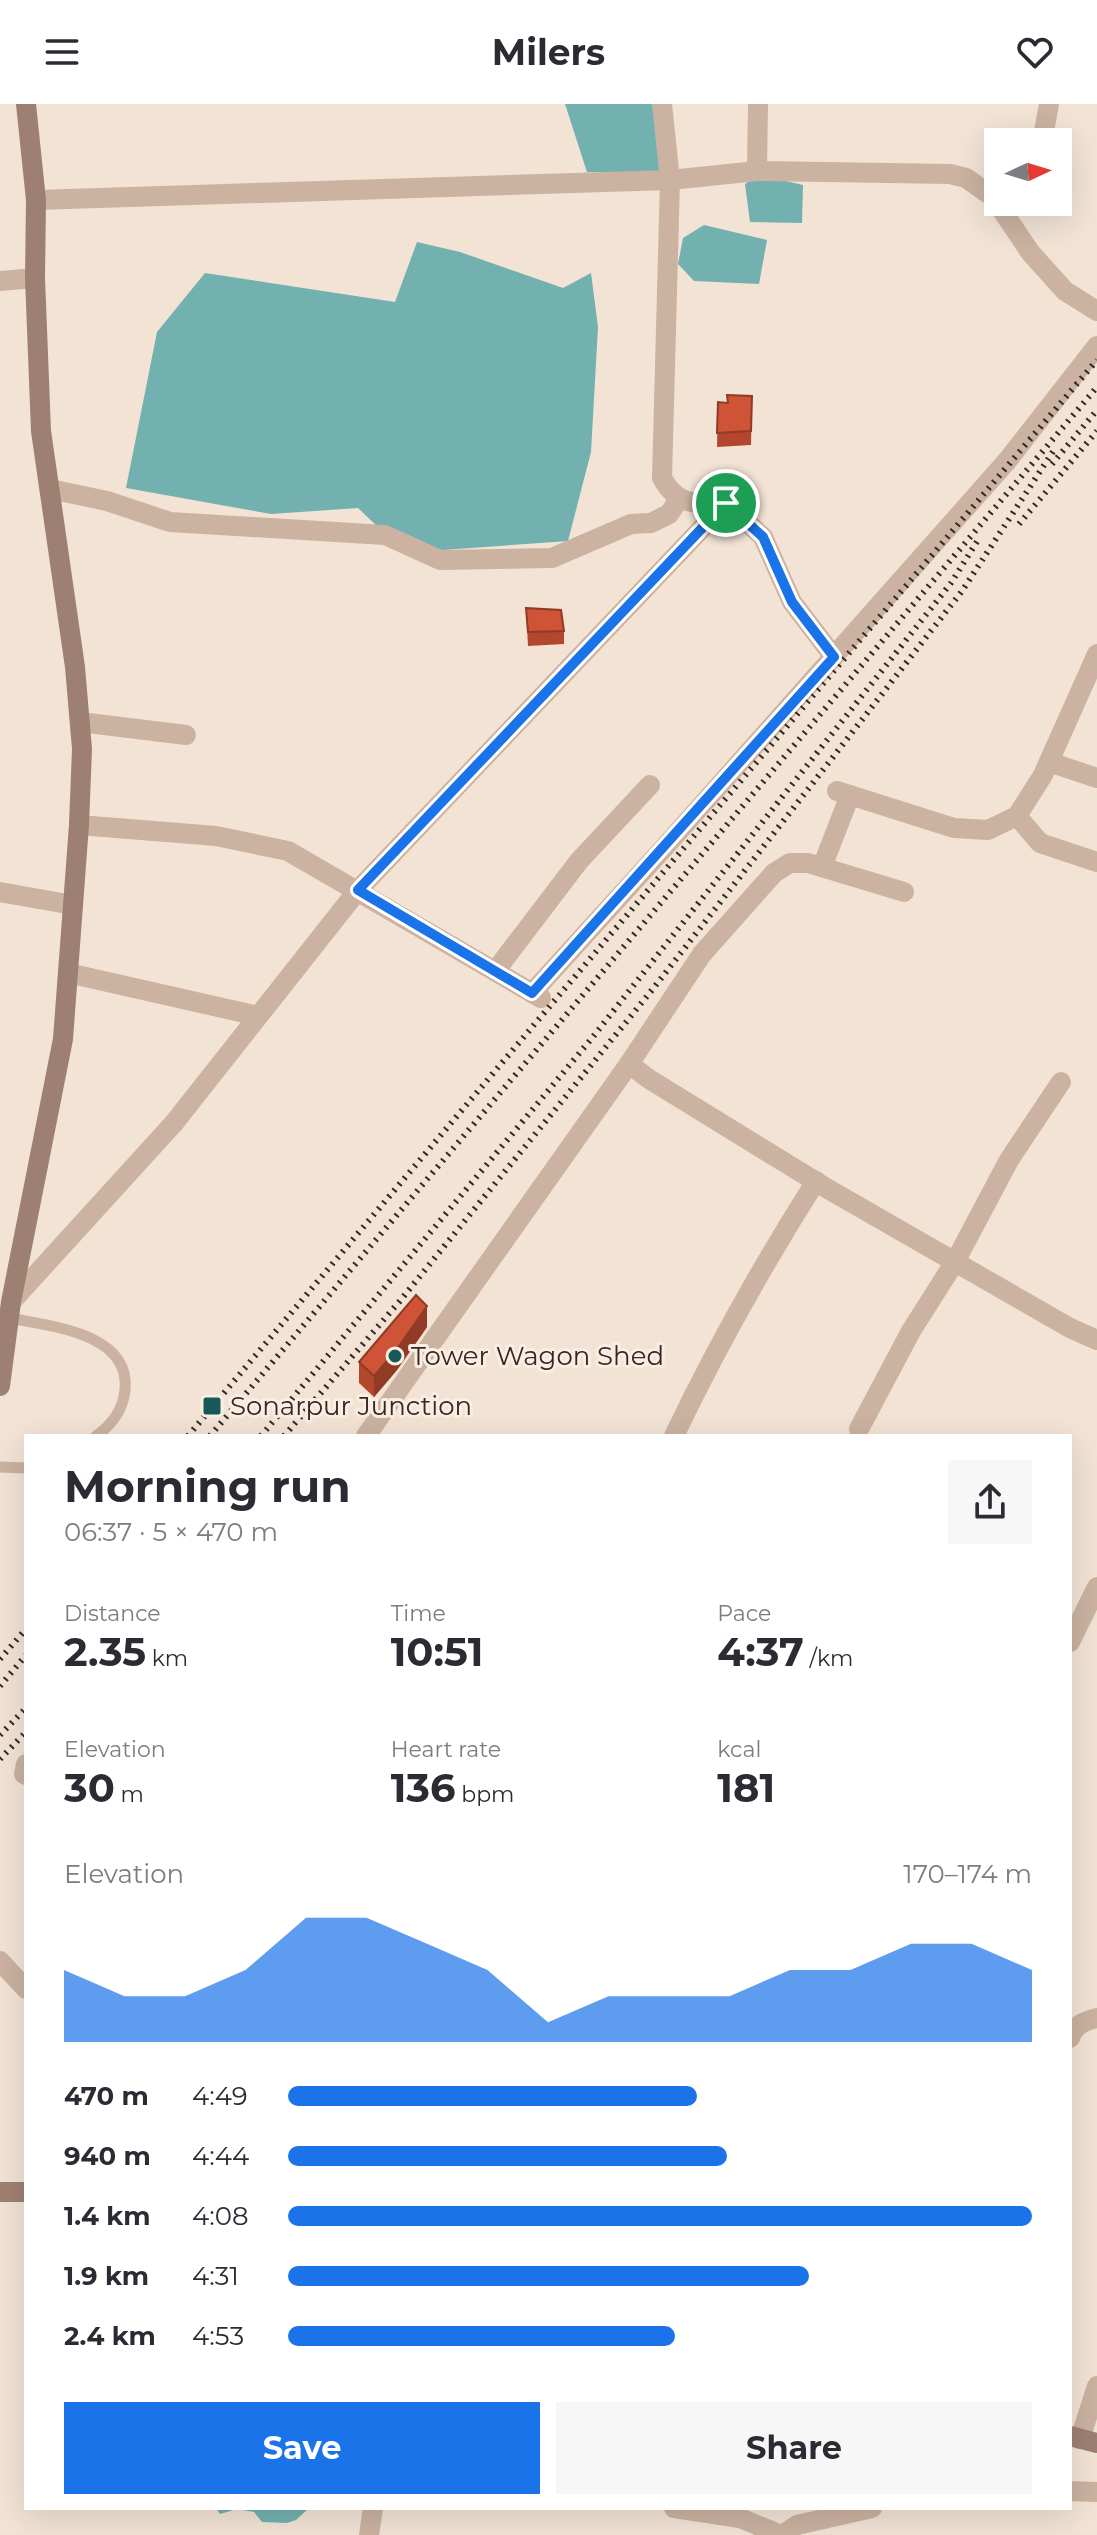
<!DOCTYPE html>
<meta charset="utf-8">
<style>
body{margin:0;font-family:Montserrat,sans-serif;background:#f7f7f7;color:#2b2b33;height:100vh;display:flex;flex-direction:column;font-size:30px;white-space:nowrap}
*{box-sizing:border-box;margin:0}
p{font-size:26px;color:#7c7c81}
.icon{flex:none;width:44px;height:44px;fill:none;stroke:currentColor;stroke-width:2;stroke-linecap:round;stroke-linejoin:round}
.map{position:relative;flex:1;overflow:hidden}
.drawer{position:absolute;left:24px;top:1330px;width:1048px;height:1076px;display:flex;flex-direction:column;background:#fff;border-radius:0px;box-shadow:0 8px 32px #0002}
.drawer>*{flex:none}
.needle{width:52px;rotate:86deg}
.buttons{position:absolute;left:984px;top:24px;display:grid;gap:16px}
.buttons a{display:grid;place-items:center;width:88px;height:88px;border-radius:0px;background:#fff;box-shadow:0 8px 32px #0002;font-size:40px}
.pin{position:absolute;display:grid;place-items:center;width:68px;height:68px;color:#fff;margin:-34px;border:4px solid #fff;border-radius:50%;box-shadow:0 2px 8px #0007}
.round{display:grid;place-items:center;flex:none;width:84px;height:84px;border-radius:0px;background:#f7f7f7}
.overview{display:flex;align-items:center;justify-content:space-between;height:136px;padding:0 40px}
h1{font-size:44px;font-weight:700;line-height:60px}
.figures{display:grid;grid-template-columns:repeat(3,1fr);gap:12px;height:136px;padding:8px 40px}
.figures div{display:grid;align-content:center}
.figures b{font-size:40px;font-weight:700}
.figures small{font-size:22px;font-weight:400}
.figures p{font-size:22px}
.chart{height:224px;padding:16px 40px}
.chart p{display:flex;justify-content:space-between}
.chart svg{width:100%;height:144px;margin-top:8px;fill:#1a73e8;opacity:.7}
.button{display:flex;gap:16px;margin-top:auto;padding:16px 40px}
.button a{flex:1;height:92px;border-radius:0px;background:#1a73e8;color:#fff;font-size:32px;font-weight:700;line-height:92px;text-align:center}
.button a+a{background:#f7f7f7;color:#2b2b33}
ul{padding:0 40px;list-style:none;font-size:26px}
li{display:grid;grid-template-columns:128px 96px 1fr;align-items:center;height:60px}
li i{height:20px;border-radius:10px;background:#1a73e8}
header{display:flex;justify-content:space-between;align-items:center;height:104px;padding:0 40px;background:#fff;font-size:36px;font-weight:700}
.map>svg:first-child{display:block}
.water{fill:#72b1b0}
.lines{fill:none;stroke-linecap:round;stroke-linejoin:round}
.service{stroke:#cbb2a1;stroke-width:11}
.minor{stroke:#cbb2a1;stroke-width:20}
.secondary{stroke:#9e8072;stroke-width:20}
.rail{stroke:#342824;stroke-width:6;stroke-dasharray:2 6;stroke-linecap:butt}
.wall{fill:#b2472e}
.shaded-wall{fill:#913a26}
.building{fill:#cf5336;stroke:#913a26;stroke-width:2}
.route-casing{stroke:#fff;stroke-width:16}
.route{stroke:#1a73e8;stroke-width:10}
.poi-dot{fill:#175858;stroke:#faede2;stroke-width:3}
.labels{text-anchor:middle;stroke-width:6;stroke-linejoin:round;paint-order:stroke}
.poi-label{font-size:26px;fill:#342824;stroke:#faede2;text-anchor:start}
</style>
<header><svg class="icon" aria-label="menu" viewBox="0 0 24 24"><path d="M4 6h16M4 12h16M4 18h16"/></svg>Milers<svg class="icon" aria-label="heart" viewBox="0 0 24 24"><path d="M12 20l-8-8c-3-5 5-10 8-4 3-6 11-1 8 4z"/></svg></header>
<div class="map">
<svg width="1097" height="2431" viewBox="0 0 1097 2431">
<rect width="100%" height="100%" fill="#f2e3d5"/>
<g class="water">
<polygon points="565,0 667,0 663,68 587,68"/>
<polygon points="760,71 803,81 802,119 750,118 745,80"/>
<polygon points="704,121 767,136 759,180 694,177 678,160 683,134"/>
<polygon points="417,138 460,148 563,184 591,169 598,223 591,348 568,437 429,447 399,443 358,404 271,410 126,384 157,228 205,169 395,198"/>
<polygon points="216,2404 309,2404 296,2416 287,2419 262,2418 254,2408 237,2405 220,2410"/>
</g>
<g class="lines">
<g class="service">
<path d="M9 1214C50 1222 131 1229 125 1286 123 1306 113 1320 96 1332"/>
<polyline points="0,1363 26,1364"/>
</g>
<g class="minor">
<path d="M662 0 670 76 662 374C678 403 696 399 726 399L763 433 792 498 834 553"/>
<polyline points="1042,38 1049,0"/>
<polyline points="757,67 758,0"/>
<polyline points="36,96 670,76 757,67 950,70 966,74 993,93 1030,148 1065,187 1097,207"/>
<polyline points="0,177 35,174"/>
<polyline points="50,385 107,397 170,418 385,431 440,456 552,454 631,420 651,419 669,410 680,394"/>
<polyline points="80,618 186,631"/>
<polyline points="1049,658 1097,674"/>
<polyline points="837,687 954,724 988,726 1017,712 1043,671 1097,550"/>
<polyline points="1017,712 1040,739 1097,758"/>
<polyline points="79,721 216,732 288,747 541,894"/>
<polyline points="822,763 850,691"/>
<polyline points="0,788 73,801"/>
<polyline points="496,866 579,757 650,681"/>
<polyline points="68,869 258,912"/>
<polyline points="532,889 663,745 1007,357 1097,242"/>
<polyline points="629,960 649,975 828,1085 1070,1224 1097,1236"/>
<polyline points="11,1198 174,1019 358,786 726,399"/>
<polyline points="859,1325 911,1227 956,1156 1009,1056 1061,978"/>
<polyline points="366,1332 629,960 702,850 774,769 790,759 808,759 904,788"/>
<path d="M674 1332C716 1244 764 1159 816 1077"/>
<polyline points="1070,1538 1097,1483"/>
<polyline points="26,1660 24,1670 26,1671"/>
<polyline points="0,1857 26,1885"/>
<path d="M1070 1934C1074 1921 1085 1917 1097 1914"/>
<polyline points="1080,2335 1097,2282"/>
<polyline points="1070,2387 1097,2388"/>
<polyline points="674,2404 740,2414 781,2431"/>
<polyline points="369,2431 373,2404"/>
<polyline points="782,2431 797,2421 872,2404"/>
</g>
<g class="secondary">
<polyline points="0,1282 11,1198 63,935 79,721 82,645 75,563 41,327 35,174 36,96 26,0"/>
<polyline points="0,2088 26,2088"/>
<polyline points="1070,2332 1097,2339"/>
</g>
<g class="rail">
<polyline points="1052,360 1097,306"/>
<polyline points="1019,420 1097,327"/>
<path d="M188 1332C489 972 794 615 1097 256"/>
<polyline points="210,1332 1097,283"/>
<polyline points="261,1332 592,934 951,479 978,436"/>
<polyline points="284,1332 399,1198 652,886 962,487 1054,346"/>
<polyline points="0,1555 26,1525"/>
<polyline points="0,1582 26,1551"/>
<polyline points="0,1631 26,1604"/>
<polyline points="0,1655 26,1628"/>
</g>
</g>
<g class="wall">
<polygon points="752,292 751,341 717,343 718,298 728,299"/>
<polygon points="526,504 564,527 564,540 528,542"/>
<polygon points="427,1223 397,1266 374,1293 359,1279 359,1258"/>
</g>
<polygon class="shaded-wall" points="427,1202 427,1223 397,1266 374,1293 374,1272"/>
<g class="building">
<polygon points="727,291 752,292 751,327 717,329 718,298 728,299"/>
<polygon points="526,504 561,506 564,527 528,528"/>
<polygon points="416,1191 427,1202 397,1245 374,1272 359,1258"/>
</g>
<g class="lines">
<defs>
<polygon id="route" points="726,399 763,433 792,498 834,553 532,889 358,786"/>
</defs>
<use href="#route" class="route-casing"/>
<use href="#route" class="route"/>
</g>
<g class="poi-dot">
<circle cx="395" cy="1252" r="8"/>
<rect x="202" y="1292" width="20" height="20" rx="4"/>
</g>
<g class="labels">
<g class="poi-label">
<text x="411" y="1261">Tower Wagon Shed</text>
<text x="230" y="1311">Sonarpur Junction</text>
</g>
</g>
</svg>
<div class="buttons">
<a><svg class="needle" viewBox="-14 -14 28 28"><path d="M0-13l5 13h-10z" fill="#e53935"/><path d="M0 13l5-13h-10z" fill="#7c7c81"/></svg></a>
</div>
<div class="pin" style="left:726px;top:399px;background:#1e9e55"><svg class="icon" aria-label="arrive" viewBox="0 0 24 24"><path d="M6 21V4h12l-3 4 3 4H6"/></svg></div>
<section class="drawer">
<div class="overview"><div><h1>Morning run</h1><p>06:37 · 5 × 470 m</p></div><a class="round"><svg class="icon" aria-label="share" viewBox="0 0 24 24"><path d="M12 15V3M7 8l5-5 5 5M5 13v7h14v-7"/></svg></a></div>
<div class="figures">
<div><p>Distance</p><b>2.35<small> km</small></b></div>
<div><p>Time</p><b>10:51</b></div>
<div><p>Pace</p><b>4:37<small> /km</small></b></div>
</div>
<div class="figures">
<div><p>Elevation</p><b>30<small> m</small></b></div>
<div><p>Heart rate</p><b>136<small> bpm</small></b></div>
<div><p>kcal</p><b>181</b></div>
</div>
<div class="chart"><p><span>Elevation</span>170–174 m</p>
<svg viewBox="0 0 160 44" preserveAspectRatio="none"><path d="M0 44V22L10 30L20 30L30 22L40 6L50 6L60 14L70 22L80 38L90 30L100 30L110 30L120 22L130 22L140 14L150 14L160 22V44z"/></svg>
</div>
<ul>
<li><b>470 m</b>4:49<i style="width:55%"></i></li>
<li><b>940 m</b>4:44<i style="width:59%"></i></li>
<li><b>1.4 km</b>4:08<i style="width:100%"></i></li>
<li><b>1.9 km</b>4:31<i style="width:70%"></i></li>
<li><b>2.4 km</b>4:53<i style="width:52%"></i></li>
</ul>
<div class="button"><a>Save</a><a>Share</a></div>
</section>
</div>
